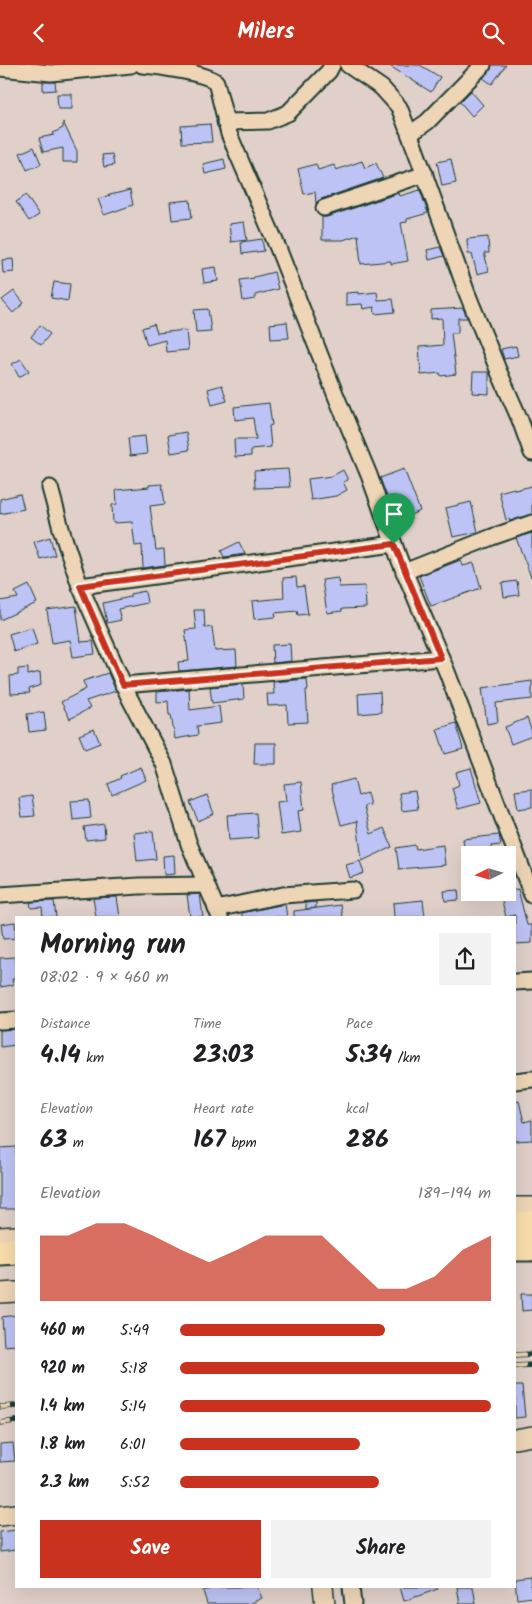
<!DOCTYPE html>
<meta charset="utf-8">
<style>
body{margin:0;font-family:Kalam,sans-serif;background:#f2f2f2;color:#202124;height:100vh;display:flex;flex-direction:column;font-size:19px;white-space:nowrap}
*{box-sizing:border-box;margin:0}
p{font-size:16px;color:#757577}
.icon{flex:none;width:28px;height:28px;fill:none;stroke:currentColor;stroke-width:2;stroke-linecap:round;stroke-linejoin:round}
.map{position:relative;flex:1;overflow:hidden}
.side{position:absolute;left:15px;top:851px;width:501px;height:672px;display:flex;flex-direction:column;background:#fff;border-radius:0px;box-shadow:0 5px 20px #0002}
.side>*{flex:none}
.needle{width:32px;rotate:265deg}
.buttons{position:absolute;left:461px;top:781px;display:grid;gap:10px}
.buttons a{display:grid;place-items:center;width:55px;height:55px;border-radius:0px;background:#fff;box-shadow:0 5px 20px #0002;font-size:25px}
.pin{position:absolute;display:grid;place-items:center;width:42px;height:42px;color:#fff;margin:-51px -21px;border-radius:50% 50% 50% 0;rotate:-45deg;box-shadow:0 0 5px #0007}
.pin .icon{rotate:45deg}
.round{display:grid;place-items:center;flex:none;width:52px;height:52px;border-radius:0px;background:#f2f2f2}
.headline{display:flex;align-items:center;justify-content:space-between;height:85px;padding:0 25px}
h1{font-size:28px;font-weight:700;line-height:38px}
.metrics{display:grid;grid-template-columns:repeat(3,1fr);gap:8px;height:85px;padding:5px 25px}
.metrics div{display:grid;align-content:center}
.metrics b{font-size:25px;font-weight:700}
.metrics small{font-size:14px;font-weight:400}
.metrics p{font-size:14px}
.chart{height:140px;padding:10px 25px}
.chart p{display:flex;justify-content:space-between}
.chart svg{width:100%;height:90px;margin-top:5px;fill:#c8321e;opacity:.7}
.action{display:flex;gap:10px;margin-top:auto;padding:10px 25px}
.action a{flex:1;height:58px;border-radius:0px;background:#c8321e;color:#fff;font-size:20px;font-weight:700;line-height:58px;text-align:center}
.action a+a{background:#f2f2f2;color:#202124}
ul{padding:0 25px;list-style:none;font-size:16px}
li{display:grid;grid-template-columns:80px 60px 1fr;align-items:center;height:38px}
li i{height:12px;border-radius:6px;background:#c8321e}
header{display:flex;justify-content:space-between;align-items:center;height:65px;padding:0 25px;background:#c8321e;color:#fff;font-size:22px;font-weight:700}
.map>svg:first-child{display:block}
.building{fill:#bec3f5;stroke:#1f3d34}
.lines{fill:none;stroke-linecap:round;stroke-linejoin:round}
.minor-casing{stroke:#1f3d34;stroke-width:19}
.tertiary-casing{stroke:#1f3d34;stroke-width:22}
.trunk-casing{stroke:#1f3d34;stroke-width:29}
.minor{stroke:#eed5b6;stroke-width:15}
.tertiary{stroke:#eed5b6;stroke-width:19}
.trunk{stroke:#f9deab;stroke-width:25}
.rail-casing{stroke:#1f3d34;stroke-width:5.5}
.rail{stroke:#eed5b6;stroke-width:4;stroke-dasharray:11;stroke-linecap:butt}
.route-casing{stroke:#fff;stroke-width:10}
.route{stroke:#c8321e;stroke-width:6}
</style>
<header><svg class="icon" aria-label="back" viewBox="0 0 24 24"><path d="M15 5l-7 7 7 7"/></svg>Milers<svg class="icon" aria-label="search" viewBox="0 0 24 24"><circle cx="10" cy="10" r="6"/><path d="M15 15l6 6"/></svg></header>
<div class="map">
<svg width="532" height="1539" viewBox="0 0 532 1539">
<rect width="100%" height="100%" fill="#e0d0c9"/>
<filter id="ink" filterUnits="userSpaceOnUse"><feTurbulence type="fractalNoise" baseFrequency=".02" numOctaves="2"/><feDisplacementMap in="SourceGraphic" scale="10" xChannelSelector="R" yChannelSelector="G"/><feConvolveMatrix kernelMatrix="1 2 1 2 8 2 1 2 1" color-interpolation-filters="sRGB"/></filter>
<g filter="url(#ink)">
<g class="building">
<polygon points="388,0 420,0 440,12 431,27"/>
<polygon points="492,0 506,0 492,19 483,13 490,6"/>
<polygon points="43,17 55,17 56,25 43,26"/>
<polygon points="471,26 483,40 472,51 460,37"/>
<polygon points="57,29 72,29 72,44 58,44"/>
<polygon points="63,57 77,86 77,97 63,97 63,83 43,87 39,73 54,70 53,68 63,63"/>
<polygon points="210,59 212,77 182,78 181,61"/>
<polygon points="34,82 41,99 27,105 20,88"/>
<polygon points="112,89 114,100 104,102 102,90"/>
<polygon points="224,94 226,104 205,109 203,99"/>
<polygon points="451,94 456,118 442,121 437,97"/>
<polygon points="362,96 365,103 376,98 383,113 321,134 316,138 315,127 304,129 298,104 316,99 318,105 334,100 336,105"/>
<polygon points="130,125 133,140 104,150 98,134 110,130"/>
<polygon points="420,125 428,148 407,154 407,157 401,158 408,196 391,199 391,196 361,199 358,170 343,175 322,175 322,152 327,152 399,128 400,131"/>
<polygon points="26,130 39,150 29,156 16,137"/>
<polygon points="190,135 192,153 172,155 170,137"/>
<polygon points="244,157 247,175 231,177 229,159"/>
<polygon points="488,172 489,188 484,188 489,206 477,209 472,189 468,189 467,174"/>
<polygon points="262,174 264,186 242,189 241,177"/>
<polygon points="440,182 444,191 429,195 427,185"/>
<polygon points="13,194 14,207 3,208 2,195"/>
<polygon points="216,202 218,216 204,218 202,204"/>
<polygon points="274,207 278,224 255,230 255,234 243,236 240,215 254,213 254,212"/>
<polygon points="54,217 70,219 68,236 51,233"/>
<polygon points="14,226 24,238 13,248 2,235"/>
<polygon points="359,227 359,229 377,227 378,235 393,234 395,247 375,249 374,242 363,244 362,239 346,240 346,228"/>
<polygon points="463,243 467,253 458,253 458,268 451,268 456,309 441,311 440,308 421,310 419,282 443,280 442,253 431,254 431,245"/>
<polygon points="208,244 211,266 196,267 194,245"/>
<polygon points="287,257 289,273 271,274 270,259"/>
<polygon points="154,259 157,268 186,265 188,285 166,287 165,275 147,280 142,263"/>
<polygon points="40,260 50,269 41,280 31,272"/>
<polygon points="516,281 518,291 504,294 501,284"/>
<polygon points="21,294 29,306 19,312 12,299"/>
<polygon points="473,307 489,307 489,329 472,328"/>
<polygon points="222,320 227,336 212,340 208,324"/>
<polygon points="269,338 272,360 269,361 271,382 251,384 251,391 235,392 234,374 256,374 253,353 235,355 234,342"/>
<polygon points="186,367 189,385 171,388 168,370"/>
<polygon points="145,371 147,389 130,391 128,373"/>
<polygon points="288,404 290,422 255,423 254,406"/>
<polygon points="404,404 420,446 396,456 380,413"/>
<polygon points="343,405 348,415 343,417 347,425 336,431 311,435 308,414 332,411"/>
<polygon points="162,419 165,439 150,441 156,485 164,484 165,500 143,503 142,480 135,481 132,457 113,458 112,440 117,439 116,425 149,422 149,420"/>
<polygon points="532,421 532,449 510,456 509,454 506,455 499,427 514,423 515,425"/>
<polygon points="20,429 24,444 0,449 0,434"/>
<polygon points="471,437 478,467 453,472 446,443"/>
<polygon points="532,468 532,512 531,512 516,473"/>
<polygon points="50,472 55,490 40,494 34,477"/>
<polygon points="239,477 245,489 224,492 221,486"/>
<polygon points="461,495 463,501 474,498 481,523 431,541 419,511"/>
<polygon points="296,512 297,522 304,521 308,549 298,550 297,546 275,548 276,552 254,554 252,536 284,533 283,513"/>
<polygon points="338,513 339,522 365,521 366,543 342,544 342,546 327,548 322,515"/>
<polygon points="517,516 519,530 504,532 502,518"/>
<polygon points="29,520 37,538 0,555 0,536 18,533 15,527"/>
<polygon points="145,526 147,538 118,544 121,555 107,558 103,538 130,532 130,529"/>
<polygon points="76,541 81,577 93,576 95,589 73,592 70,575 52,578 47,545"/>
<polygon points="194,545 204,545 205,563 212,562 215,586 236,585 237,601 179,606 178,597 189,596 185,565 196,564"/>
<polygon points="32,562 37,579 14,587 9,569"/>
<polygon points="290,579 291,596 273,598 272,580"/>
<polygon points="28,603 28,610 40,607 41,620 29,624 30,628 11,629 10,611 18,610 18,604"/>
<polygon points="108,608 116,626 86,636 90,643 70,654 61,637 86,624 83,616"/>
<polygon points="307,614 308,625 306,625 308,657 288,658 287,640 268,641 267,629 274,629 273,617"/>
<polygon points="532,616 532,634 496,638 498,657 487,659 482,623"/>
<polygon points="243,619 244,634 212,638 210,622"/>
<polygon points="189,624 190,645 219,641 221,658 197,661 198,670 175,674 171,650 169,650 168,636 157,637 157,627"/>
<polygon points="380,627 381,647 359,649 358,629"/>
<polygon points="44,647 46,665 29,667 27,649"/>
<polygon points="527,653 532,667 532,671 511,679 505,662"/>
<polygon points="456,658 463,684 445,689 437,664"/>
<polygon points="94,664 100,678 85,684 79,670"/>
<polygon points="255,678 276,678 276,699 254,699"/>
<polygon points="141,702 146,715 112,730 108,719 121,713 120,711"/>
<polygon points="471,703 481,738 458,744 452,723 459,720 456,707"/>
<polygon points="354,714 358,731 367,728 370,740 364,741 371,769 384,763 392,782 362,796 357,756 341,760 331,720"/>
<polygon points="301,717 304,745 298,746 301,767 281,770 277,737 286,736 284,719"/>
<polygon points="532,724 532,742 518,744 515,726"/>
<polygon points="415,726 418,744 402,746 399,728"/>
<polygon points="207,730 214,749 198,756 190,737"/>
<polygon points="32,731 35,751 22,752 19,733"/>
<polygon points="89,735 91,753 73,755 71,736"/>
<polygon points="256,748 258,773 229,775 227,750"/>
<polygon points="104,759 105,773 86,775 84,762"/>
<polygon points="153,766 156,794 137,796 134,768"/>
<polygon points="499,770 501,780 491,781 492,790 465,790 463,774"/>
<polygon points="415,780 416,784 443,780 445,800 399,804 396,783"/>
<polygon points="174,790 175,809 164,810 163,791"/>
<polygon points="360,796 364,808 350,813 346,800"/>
<polygon points="518,824 527,860 532,860 532,878 515,879 515,850 506,852 500,828 508,828 508,826"/>
<polygon points="458,825 459,835 445,836 444,826"/>
<polygon points="200,829 203,852 190,852 187,830"/>
<polygon points="117,832 120,852 96,852 93,833"/>
<polygon points="423,835 425,852 394,852 393,838"/>
<polygon points="54,836 56,852 43,852 42,842 31,843 30,837"/>
<polygon points="316,837 316,843 306,844 306,838"/>
<polygon points="285,839 287,852 242,852 242,848"/>
<polygon points="341,840 343,852 294,852 294,846"/>
<polygon points="15,857 16,873 3,874 1,859"/>
<polygon points="16,892 16,914 12,914 13,920 0,922 0,893"/>
<polygon points="16,964 16,980 0,982 0,965"/>
<polygon points="519,1036 524,1057 532,1055 532,1075 515,1076 515,1037"/>
<polygon points="16,1082 16,1144 0,1144 0,1083"/>
<polygon points="521,1229 532,1229 532,1245 522,1246"/>
<polygon points="16,1250 16,1280 4,1281 2,1252"/>
<polygon points="515,1321 522,1321 525,1352 515,1353"/>
<polygon points="13,1378 15,1396 0,1397 0,1379"/>
<polygon points="16,1465 16,1485 0,1487 0,1467"/>
<polygon points="530,1512 532,1532 517,1534 515,1514"/>
<polygon points="217,1522 257,1522 262,1533 249,1539 207,1539 203,1526"/>
<polygon points="400,1522 437,1522 438,1524 404,1536"/>
<polygon points="457,1522 473,1522 476,1539 460,1539"/>
</g>
<g class="lines">
<defs>
<g id="minor">
<path d="M142 0C157 1 206 8 216 17L229 69 278 183 336 331 369 410 400 496 447 607 532 830"/>
<polyline points="348,0 382,23 399,42 416,86 467,228 499,307 520,355 532,388"/>
<polyline points="0,3 51,8 131,0"/>
<polyline points="225,57 268,56 288,48 329,6 332,0"/>
<polyline points="410,69 427,57 483,0"/>
<polyline points="324,143 425,109"/>
<polyline points="50,423 62,467 80,521 129,632 164,699 189,779 220,852"/>
<polyline points="404,507 492,472 532,458"/>
<polyline points="80,521 394,479"/>
<polyline points="123,620 441,593"/>
<polyline points="0,830 139,821 206,820"/>
<polyline points="216,844 283,830 353,825"/>
<polyline points="515,917 532,916"/>
<polyline points="0,956 16,955"/>
<polyline points="515,1016 532,1014"/>
<polyline points="351,1522 353,1539"/>
</g>
<g id="tertiary">
<polyline points="515,1142 532,1142"/>
<polyline points="0,1172 16,1171"/>
<polyline points="0,1228 16,1227"/>
<polyline points="515,1374 532,1371"/>
<polyline points="0,1451 16,1449"/>
<polyline points="323,1522 325,1539"/>
</g>
<g id="trunk">
<polyline points="515,1160 532,1159"/>
<polyline points="515,1183 532,1183"/>
<polyline points="0,1187 16,1186"/>
</g>
</defs>
<use href="#minor" class="minor-casing"/>
<use href="#tertiary" class="tertiary-casing"/>
<use href="#trunk" class="trunk-casing"/>
<use href="#minor" class="minor"/>
<use href="#tertiary" class="tertiary"/>
<use href="#trunk" class="trunk"/>
<defs>
<g id="rail">
<polyline points="515,1290 532,1289"/>
<polyline points="515,1301 532,1300"/>
<polyline points="0,1342 16,1341"/>
<polyline points="0,1358 16,1356"/>
</g>
</defs>
<use href="#rail" class="rail-casing"/>
<use href="#rail" class="rail"/>
</g>
</g>
<g class="lines" filter="url(#ink)">
<defs>
<polygon id="route" points="394,479 441,593 123,620 80,521"/>
</defs>
<use href="#route" class="route-casing"/>
<use href="#route" class="route"/>
</g>
</svg>
<div class="buttons">
<a><svg class="needle" viewBox="-14 -14 28 28"><path d="M0-13l5 13h-10z" fill="#e53935"/><path d="M0 13l5-13h-10z" fill="#757577"/></svg></a>
</div>
<div class="pin" style="left:394px;top:479px;background:#1e9e55"><svg class="icon" aria-label="arrive" viewBox="0 0 24 24"><path d="M6 21V4h12l-3 4 3 4H6"/></svg></div>
<section class="side">
<div class="headline"><div><h1>Morning run</h1><p>08:02 · 9 × 460 m</p></div><a class="round"><svg class="icon" aria-label="share" viewBox="0 0 24 24"><path d="M12 15V3M7 8l5-5 5 5M5 13v7h14v-7"/></svg></a></div>
<div class="metrics">
<div><p>Distance</p><b>4.14<small> km</small></b></div>
<div><p>Time</p><b>23:03</b></div>
<div><p>Pace</p><b>5:34<small> /km</small></b></div>
</div>
<div class="metrics">
<div><p>Elevation</p><b>63<small> m</small></b></div>
<div><p>Heart rate</p><b>167<small> bpm</small></b></div>
<div><p>kcal</p><b>286</b></div>
</div>
<div class="chart"><p><span>Elevation</span>189–194 m</p>
<svg viewBox="0 0 160 44" preserveAspectRatio="none"><path d="M0 44V12L10 12L20 6L30 6L40 12L50 19L60 25L70 19L80 12L90 12L100 12L110 25L120 38L130 38L140 32L150 19L160 12V44z"/></svg>
</div>
<ul>
<li><b>460 m</b>5:49<i style="width:66%"></i></li>
<li><b>920 m</b>5:18<i style="width:96%"></i></li>
<li><b>1.4 km</b>5:14<i style="width:100%"></i></li>
<li><b>1.8 km</b>6:01<i style="width:58%"></i></li>
<li><b>2.3 km</b>5:52<i style="width:64%"></i></li>
</ul>
<div class="action"><a>Save</a><a>Share</a></div>
</section>
</div>
